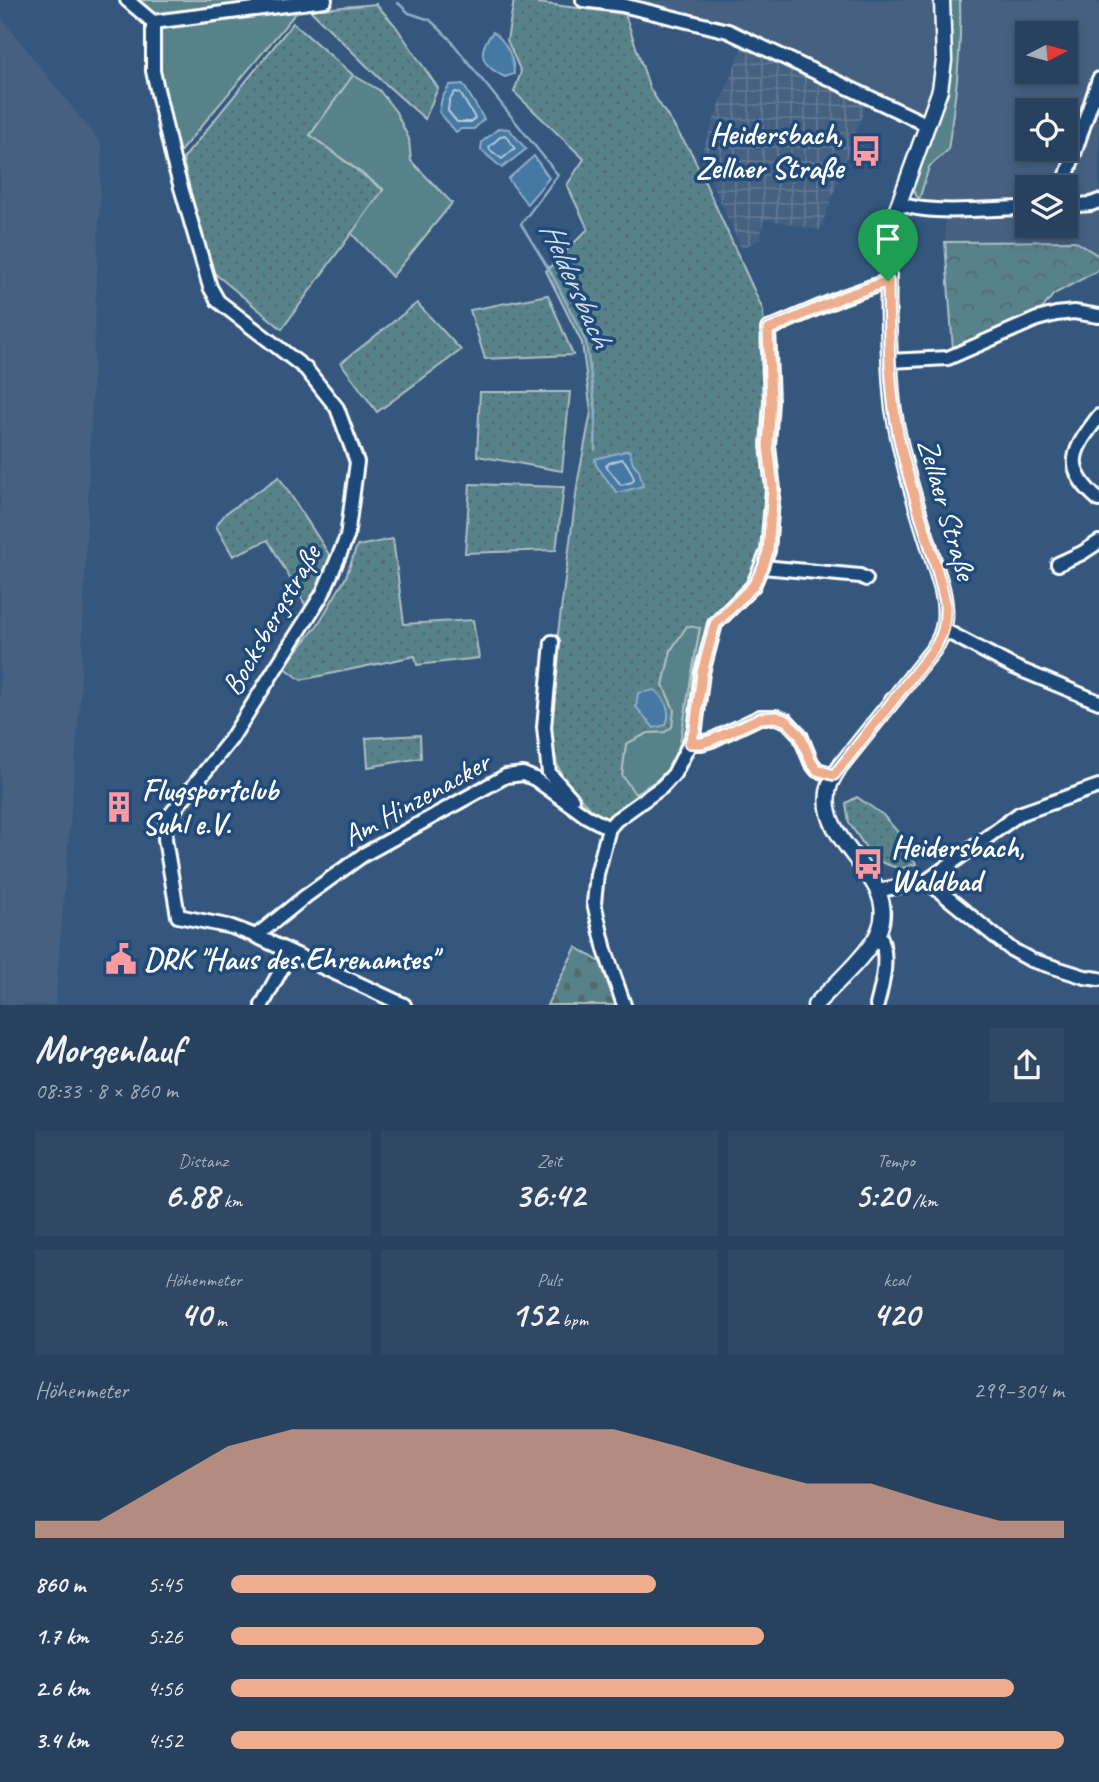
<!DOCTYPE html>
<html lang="de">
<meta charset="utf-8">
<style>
body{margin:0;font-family:Caveat,sans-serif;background:#304864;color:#f1f3f6;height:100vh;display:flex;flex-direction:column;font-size:26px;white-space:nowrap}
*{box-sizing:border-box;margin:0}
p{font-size:23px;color:#a5afbc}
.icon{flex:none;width:38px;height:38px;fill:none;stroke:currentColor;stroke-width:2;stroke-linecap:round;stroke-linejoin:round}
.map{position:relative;height:1005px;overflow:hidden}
.panel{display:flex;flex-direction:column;background:#28415e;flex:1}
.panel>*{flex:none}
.needle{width:46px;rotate:84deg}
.tools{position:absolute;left:1015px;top:21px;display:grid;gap:14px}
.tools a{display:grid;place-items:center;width:63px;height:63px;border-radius:0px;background:#28415e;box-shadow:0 4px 10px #0003,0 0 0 2px #445a73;font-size:35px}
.pin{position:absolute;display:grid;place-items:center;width:60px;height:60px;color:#fff;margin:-72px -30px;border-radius:50% 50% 50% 0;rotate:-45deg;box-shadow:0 0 7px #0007}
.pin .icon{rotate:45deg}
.round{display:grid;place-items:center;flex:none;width:74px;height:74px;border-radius:0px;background:#304864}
.overview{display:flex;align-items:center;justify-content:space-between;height:119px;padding:0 35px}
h1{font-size:38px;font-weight:700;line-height:52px}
.figures{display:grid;grid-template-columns:repeat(3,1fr);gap:10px;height:119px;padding:7px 35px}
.figures div{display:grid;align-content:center;border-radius:0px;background:#304864;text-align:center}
.figures b{font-size:35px;font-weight:700}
.figures small{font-size:19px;font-weight:400}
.figures p{font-size:19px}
.chart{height:196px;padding:14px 35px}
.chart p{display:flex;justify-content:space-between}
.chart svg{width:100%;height:126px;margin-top:7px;fill:#eead8d;opacity:.7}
ul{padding:0 35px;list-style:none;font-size:23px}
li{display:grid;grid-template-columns:112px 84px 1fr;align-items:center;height:52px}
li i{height:18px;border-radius:9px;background:#eead8d}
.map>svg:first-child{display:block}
.built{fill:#446080;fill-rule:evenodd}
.industrial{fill:url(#industrial-grid)}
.grass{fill:#598289;stroke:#acc0c4;stroke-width:2}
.forest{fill:url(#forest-crowns);stroke:#acc0c4;stroke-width:2}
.cemetery{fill:url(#cemetery-stones);stroke:#acc0c4;stroke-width:2}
.park{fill:url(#park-dots);stroke:#acc0c4;stroke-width:2;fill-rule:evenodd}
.water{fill:#4578a3;stroke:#8faec8;stroke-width:2}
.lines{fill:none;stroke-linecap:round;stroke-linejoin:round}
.shore{stroke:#b5c9da;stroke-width:2}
.stream{stroke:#8faec8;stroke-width:2.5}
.minor-casing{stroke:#fff;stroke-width:18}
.tertiary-casing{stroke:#fff;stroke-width:19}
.minor{stroke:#1f4a7a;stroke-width:12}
.tertiary{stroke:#1f4a7a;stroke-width:14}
.route-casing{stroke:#fff;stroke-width:14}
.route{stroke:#eead8d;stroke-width:9}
.labels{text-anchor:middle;stroke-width:7;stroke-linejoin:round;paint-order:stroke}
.poi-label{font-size:30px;font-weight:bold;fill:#fff;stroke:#1f4a7a;text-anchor:start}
.street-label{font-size:30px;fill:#fff;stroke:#1f4a7a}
.water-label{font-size:32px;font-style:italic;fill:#d0dde8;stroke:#1f4a7a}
</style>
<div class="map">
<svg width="1099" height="1005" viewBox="0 0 1099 1005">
<defs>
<pattern id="industrial-grid" width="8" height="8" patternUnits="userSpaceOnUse" patternTransform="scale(1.75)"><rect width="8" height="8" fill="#446080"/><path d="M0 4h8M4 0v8" fill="none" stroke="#607893"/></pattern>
<pattern id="forest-crowns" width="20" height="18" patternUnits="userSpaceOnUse" patternTransform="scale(1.75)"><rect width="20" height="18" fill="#598289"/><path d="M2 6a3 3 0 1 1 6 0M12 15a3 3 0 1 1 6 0" fill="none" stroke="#536a6e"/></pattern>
<pattern id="cemetery-stones" width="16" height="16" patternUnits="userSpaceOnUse" patternTransform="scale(1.75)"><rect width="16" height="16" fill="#598289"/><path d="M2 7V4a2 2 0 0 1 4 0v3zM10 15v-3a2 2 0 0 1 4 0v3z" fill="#536a6e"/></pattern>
<pattern id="park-dots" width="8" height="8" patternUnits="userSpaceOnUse" patternTransform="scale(1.75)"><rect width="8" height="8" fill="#598289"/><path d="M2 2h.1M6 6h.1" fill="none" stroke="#536a6e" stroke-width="1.8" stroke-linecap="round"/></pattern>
</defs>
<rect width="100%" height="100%" fill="#35577e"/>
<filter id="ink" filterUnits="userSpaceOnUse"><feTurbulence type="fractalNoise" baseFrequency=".0143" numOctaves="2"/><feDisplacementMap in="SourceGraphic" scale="14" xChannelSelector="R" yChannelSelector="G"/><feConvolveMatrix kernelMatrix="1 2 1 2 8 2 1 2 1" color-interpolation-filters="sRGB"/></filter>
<g filter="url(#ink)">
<g class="built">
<polygon points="583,0 938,0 939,65 933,95 922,111 906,111 773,48"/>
<path d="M960 0H1099V256L1075 241 945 242V204H936L919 200 929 167 948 150 958 62 961 20ZM1027 33H1066V72H1027ZM1027 110H1066V149H1027ZM1027 187H1066V226H1027Z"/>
<polygon points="0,16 102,145 80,702 55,1005 0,1005"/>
</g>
<polygon class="industrial" points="743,44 867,102 820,230 764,219 760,240 741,248 700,156"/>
<g class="grass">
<polygon points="127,0 325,0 304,3 173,160 153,71 153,22"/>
<path d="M948 0H960C962 50 955 101 948 150L929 167 919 200 910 185 934 121Z"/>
<polygon points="353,75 379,90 396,112 409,139 411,161 452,203 392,277 351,233 383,189 310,135"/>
<polygon points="687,625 700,627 679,749 669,769 657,780 635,795 622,775 626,743 648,733 665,732 674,710 663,685 671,650"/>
</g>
<polygon class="forest" points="1075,241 1099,256 1099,270 1054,294 1042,309 953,350 945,242"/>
<polygon class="cemetery" points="576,947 605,965 617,1005 547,1005"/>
<g class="park">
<path d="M514 0 625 14 650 89 692 154 763 310 769 489 764 551 750 583 711 622 691 728 671 770 658 783 607 818 592 811 563 778 557 764 552 741 551 714 557 641 578 480 591 412 582 343 546 271 588 229 567 185 584 159 514 92 521 72 507 40ZM687 626 700 628 679 749 669 769 657 780 635 794 622 775 626 744 648 733 665 732 672 727 674 710 663 685 671 650Z"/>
<polygon points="376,4 395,25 438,88 425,119 380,79 310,10"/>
<polygon points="293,23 353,75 310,135 383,190 282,329 213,272 201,238 183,159"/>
<polygon points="548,295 573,355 485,359 470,310"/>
<polygon points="417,303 461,350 377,412 341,363"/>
<polygon points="480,392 570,392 562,471 477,456"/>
<polygon points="279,477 332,559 307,608 268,540 233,556 216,526 226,513"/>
<polygon points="470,484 564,487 556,550 465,553"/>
<polygon points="393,539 404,624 473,620 479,658 417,665 415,656 301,680 284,667 317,626 345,579 357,546"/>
<polygon points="420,735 421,758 368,767 366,738"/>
<polygon points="857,797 883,815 903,838 916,864 900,869 883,863 868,851 849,823 846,803"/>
</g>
<g class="water">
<path d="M493 32C506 41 514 58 514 74L505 77C482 66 475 53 493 32Z"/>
<polygon points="463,84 484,119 474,129 461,129 456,132 439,112 442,98 450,85"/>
<polygon points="499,128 509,129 526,149 502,168 481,150 482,142"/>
<polygon points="534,156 549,178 527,204 508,179"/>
<polygon points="629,450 633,463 639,470 643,486 617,493 596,465 595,459"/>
<path d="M655 690C665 700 672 710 666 725L654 728 636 707 638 693Z"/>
</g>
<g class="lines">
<g class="shore">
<polygon points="455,92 460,93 475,118 471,122 457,122 448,111 449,101"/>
<polygon points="505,135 515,148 502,159 490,150 489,147 501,136"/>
<path d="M622 459C626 461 633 474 634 479L632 482 621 485 606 466 609 463Z"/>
</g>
<polyline class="stream" points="398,3 409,13 430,20 448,37 558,175 521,224 553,276 586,342 596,412 595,450"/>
<defs>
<g id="minor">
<polyline points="127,0 153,22 325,0"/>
<polyline points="583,0 622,5 728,31 928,125"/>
<polyline points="153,22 153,71 173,160 210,287 218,301 306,369 337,408 357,462 347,537 323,593 231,739 171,814 166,825 165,839 178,916 232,927 256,936 404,1005"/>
<polyline points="1063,187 1099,79"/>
<path d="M899 203C928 216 993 208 1027 208"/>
<polyline points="1066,206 1091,204 1099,201"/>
<polyline points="889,361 948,358 1037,319 1056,314 1074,312 1099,316"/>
<path d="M1099 416C1073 450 1061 467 1099 500"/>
<polyline points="1058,564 1082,553 1099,542"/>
<polyline points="763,567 860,576 866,579"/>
<polyline points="944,630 1014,667 1099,702"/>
<polyline points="552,642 544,727 547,756 549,773 572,799"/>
<polyline points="690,743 702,743 712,740 760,717 776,717 787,721 800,735 811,762 817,770 834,775"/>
<polyline points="927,881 1011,949 1031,960 1085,977 1099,979"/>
<polyline points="878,891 912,883 927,881 1019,814 1099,786"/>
<polyline points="256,936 306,896 363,855 506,776 523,774 535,779 586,816 609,828"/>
<polyline points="262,1005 290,953"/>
<polyline points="624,1005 605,950 594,903 597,874 609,828 616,820 662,787 674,774 690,743 695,729 702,673 715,624 753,586 768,551 773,489 768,446 771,401 768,329 843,297 888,281"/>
<path d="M877 1005C883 983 890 952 878 932"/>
</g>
<path id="tertiary" d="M815 1005C833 986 869 954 879 931 902 875 811 843 830 784 833 777 837 771 841 765L933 650C947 631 947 611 942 589 925 529 902 469 893 407 889 375 889 343 888 311 888 276 888 243 897 209L940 90 944 61 942 0"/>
</defs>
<use href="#minor" class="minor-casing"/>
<use href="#tertiary" class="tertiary-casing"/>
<use href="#minor" class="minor"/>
<use href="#tertiary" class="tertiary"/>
</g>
</g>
<g class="lines" filter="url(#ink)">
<defs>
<path id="route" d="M888 281C889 338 888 396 902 452 914 502 934 551 945 602 946 620 944 635 933 650L834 775 817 770 811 762 800 735 787 721 776 717 760 718 712 740 702 743H690L695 729 702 673 715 624 753 586 763 567 768 551 773 488 768 446 771 401 768 330 843 297Z"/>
</defs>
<use href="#route" class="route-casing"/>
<use href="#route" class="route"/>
</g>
<defs>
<symbol id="bus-bare" viewBox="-9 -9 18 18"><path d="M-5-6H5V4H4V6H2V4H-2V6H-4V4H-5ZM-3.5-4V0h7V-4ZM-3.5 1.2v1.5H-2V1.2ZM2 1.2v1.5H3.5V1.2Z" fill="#ff9aa2" stroke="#1f4a7a" stroke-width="2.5" paint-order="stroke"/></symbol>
<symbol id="building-bare" viewBox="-9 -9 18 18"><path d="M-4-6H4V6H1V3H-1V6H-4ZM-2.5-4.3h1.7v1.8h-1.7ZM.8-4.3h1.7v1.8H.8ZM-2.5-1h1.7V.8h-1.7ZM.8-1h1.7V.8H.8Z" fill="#ff9aa2" stroke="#1f4a7a" stroke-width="2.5" paint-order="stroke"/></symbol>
<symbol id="civic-bare" viewBox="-9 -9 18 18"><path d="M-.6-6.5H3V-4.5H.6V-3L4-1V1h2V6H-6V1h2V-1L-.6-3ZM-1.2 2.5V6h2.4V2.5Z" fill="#ff9aa2" stroke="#1f4a7a" stroke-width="2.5" paint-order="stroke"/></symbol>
</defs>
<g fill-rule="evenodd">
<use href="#bus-bare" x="844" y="129" width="44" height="44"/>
<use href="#building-bare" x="97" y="785" width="44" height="44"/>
<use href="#bus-bare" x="846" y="842" width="44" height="44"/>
<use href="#civic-bare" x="99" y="937" width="44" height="44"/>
</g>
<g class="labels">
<g class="poi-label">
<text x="843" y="144" text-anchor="end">Heidersbach,<tspan x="843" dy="34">Zellaer Straße</tspan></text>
<text x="142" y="800">Flugsportclub<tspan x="142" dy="34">Suhl e.V.</tspan></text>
<text x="891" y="857">Heidersbach,<tspan x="891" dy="34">Waldbad</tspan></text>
<text x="144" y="969">DRK "Haus des Ehrenamtes"</text>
</g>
<g class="street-label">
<text transform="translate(947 509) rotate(74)" y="10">Zellaer Straße</text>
<text transform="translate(271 620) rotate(-60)" y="10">Bocksbergstraße</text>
<text transform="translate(416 799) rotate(-29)" y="10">Am Hinzenacker</text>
</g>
<g class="water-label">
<text transform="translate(577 284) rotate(66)" y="11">Heldersbach</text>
</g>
</g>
</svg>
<div class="tools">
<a><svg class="needle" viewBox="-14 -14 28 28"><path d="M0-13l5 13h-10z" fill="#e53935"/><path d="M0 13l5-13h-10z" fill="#a5afbc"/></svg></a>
<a><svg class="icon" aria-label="locate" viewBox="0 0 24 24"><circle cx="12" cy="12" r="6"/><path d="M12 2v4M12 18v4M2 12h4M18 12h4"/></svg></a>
<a><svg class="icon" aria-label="layers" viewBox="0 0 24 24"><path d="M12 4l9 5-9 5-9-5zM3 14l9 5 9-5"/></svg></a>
</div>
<div class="pin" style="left:888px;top:281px;background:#1e9e55"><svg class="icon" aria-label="arrive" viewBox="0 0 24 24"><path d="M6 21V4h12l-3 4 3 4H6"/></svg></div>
</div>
<section class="panel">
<div class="overview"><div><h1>Morgenlauf</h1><p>08:33 · 8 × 860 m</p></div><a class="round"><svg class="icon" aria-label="share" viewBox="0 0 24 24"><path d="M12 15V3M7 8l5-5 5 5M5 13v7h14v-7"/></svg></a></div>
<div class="figures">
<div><p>Distanz</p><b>6.88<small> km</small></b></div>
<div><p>Zeit</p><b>36:42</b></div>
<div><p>Tempo</p><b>5:20<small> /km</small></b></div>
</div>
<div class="figures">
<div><p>Höhenmeter</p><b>40<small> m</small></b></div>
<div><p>Puls</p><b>152<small> bpm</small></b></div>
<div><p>kcal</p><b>420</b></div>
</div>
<div class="chart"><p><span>Höhenmeter</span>299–304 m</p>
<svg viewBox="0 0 160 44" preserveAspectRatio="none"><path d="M0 44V38L10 38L20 25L30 12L40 6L50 6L60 6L70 6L80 6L90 6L100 12L110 19L120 25L130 25L140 32L150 38L160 38V44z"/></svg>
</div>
<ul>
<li><b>860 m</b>5:45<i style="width:51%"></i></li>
<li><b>1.7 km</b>5:26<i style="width:64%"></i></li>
<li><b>2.6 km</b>4:56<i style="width:94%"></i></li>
<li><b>3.4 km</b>4:52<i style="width:100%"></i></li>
</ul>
</section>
